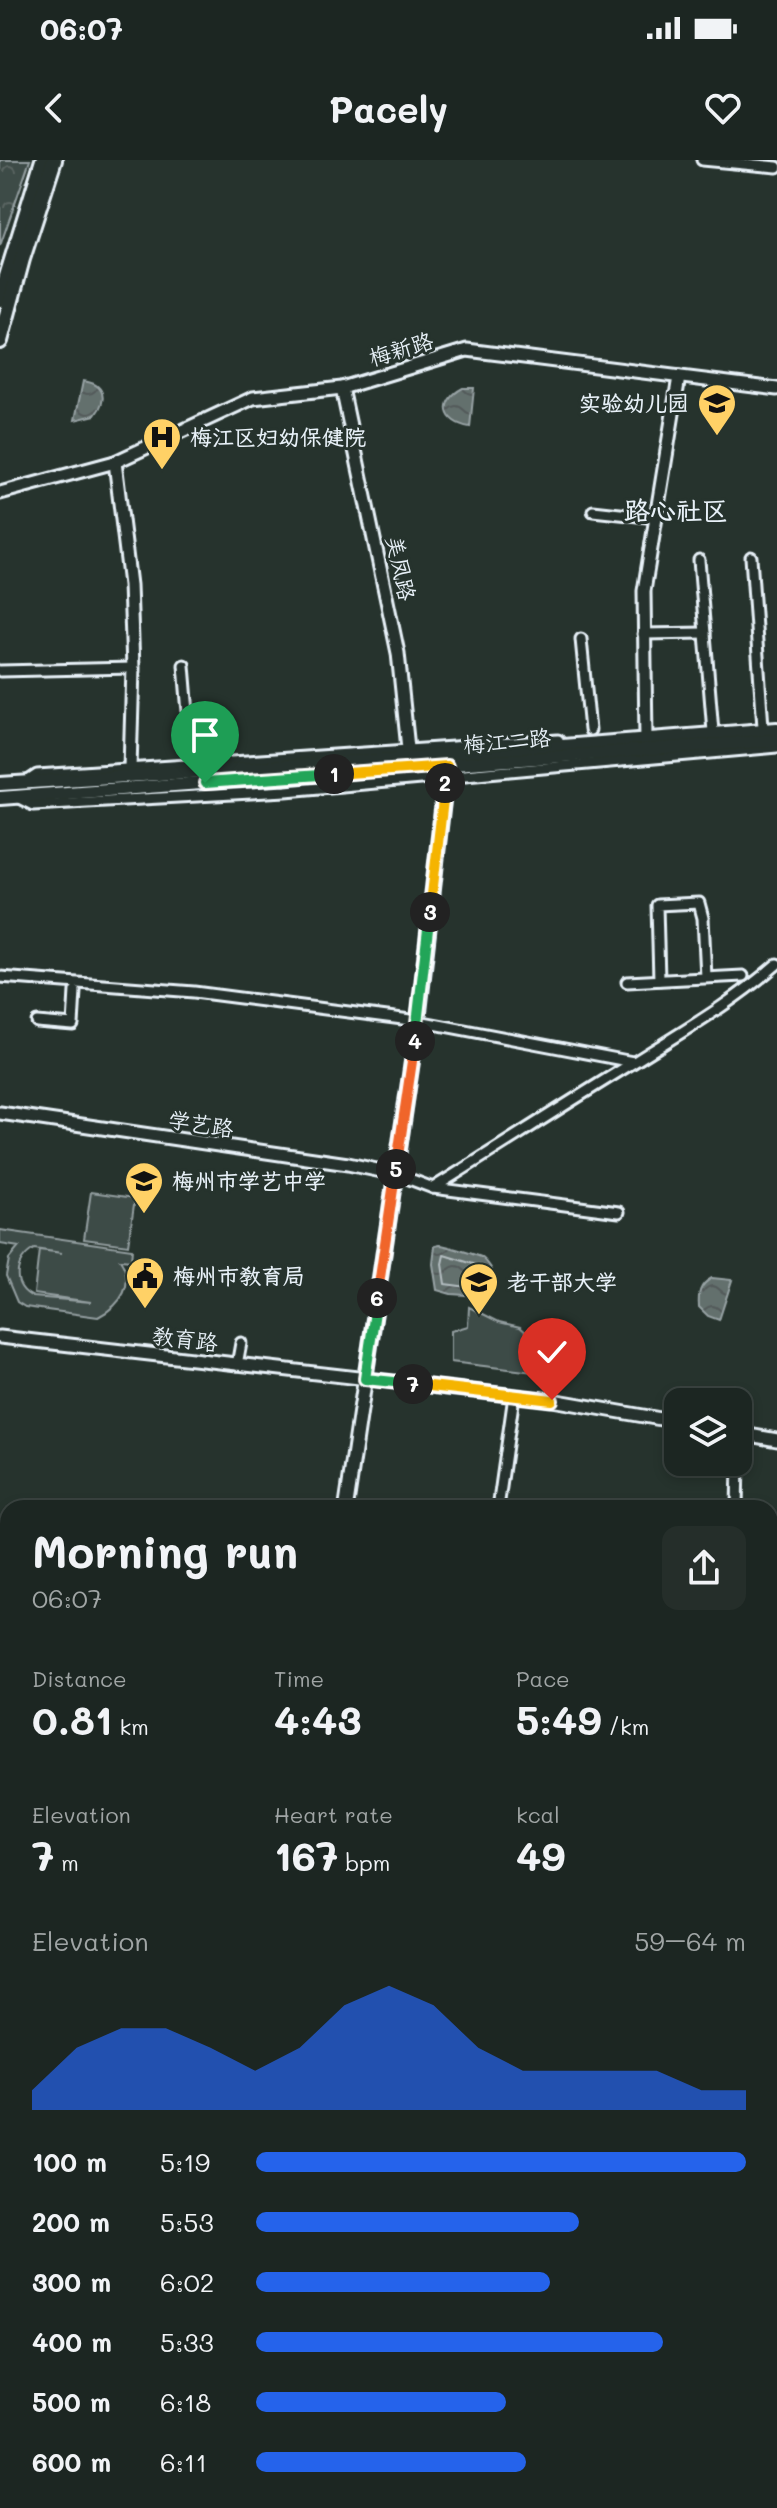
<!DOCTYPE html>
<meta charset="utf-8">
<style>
body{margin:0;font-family:Mali,"LXGW WenKai TC",sans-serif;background:#252e2a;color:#f1f3f6;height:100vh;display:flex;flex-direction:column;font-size:30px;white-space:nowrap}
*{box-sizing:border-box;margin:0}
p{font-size:26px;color:#a0a5a5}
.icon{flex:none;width:44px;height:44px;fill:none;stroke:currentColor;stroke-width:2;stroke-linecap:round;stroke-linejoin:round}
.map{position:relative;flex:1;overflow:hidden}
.drawer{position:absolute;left:0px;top:1340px;width:778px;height:1008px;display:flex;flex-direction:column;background:#1c2622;border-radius:24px 24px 0 0;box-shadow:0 4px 12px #0003,0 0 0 2px #3a4340}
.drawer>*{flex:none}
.controls{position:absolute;left:664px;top:1228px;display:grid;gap:16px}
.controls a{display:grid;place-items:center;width:88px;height:88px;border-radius:16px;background:#1c2622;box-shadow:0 4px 12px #0003,0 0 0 2px #3a4340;font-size:40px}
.pin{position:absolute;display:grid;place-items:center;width:68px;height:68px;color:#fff;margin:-82px -34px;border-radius:50% 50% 50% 0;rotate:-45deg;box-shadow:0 0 8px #0007}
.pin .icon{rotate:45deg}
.km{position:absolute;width:40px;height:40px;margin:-20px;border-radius:50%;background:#222;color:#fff;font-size:22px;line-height:40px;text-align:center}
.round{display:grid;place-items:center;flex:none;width:84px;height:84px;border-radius:16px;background:#252e2a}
.headline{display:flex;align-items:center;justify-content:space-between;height:136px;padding:0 32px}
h1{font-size:44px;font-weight:700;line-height:60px}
.metrics{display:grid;grid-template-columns:repeat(3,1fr);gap:12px;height:136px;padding:8px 32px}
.metrics div{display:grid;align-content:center}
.metrics b{font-size:40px;font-weight:700}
.metrics small{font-size:22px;font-weight:400}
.metrics p{font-size:22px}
.chart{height:224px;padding:16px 32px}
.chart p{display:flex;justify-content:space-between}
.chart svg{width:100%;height:144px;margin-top:8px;fill:#2563eb;opacity:.7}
ul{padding:0 32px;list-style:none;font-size:26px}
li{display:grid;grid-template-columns:128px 96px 1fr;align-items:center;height:60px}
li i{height:20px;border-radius:10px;background:#2563eb}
.status{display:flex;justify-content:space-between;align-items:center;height:56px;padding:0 40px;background:#1c2622;direction:ltr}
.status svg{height:22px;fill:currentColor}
header{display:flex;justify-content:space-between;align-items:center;height:104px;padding:0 32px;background:#1c2622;font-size:36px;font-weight:700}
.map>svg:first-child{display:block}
.grass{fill:#3e4b47;stroke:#939ea0;stroke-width:2;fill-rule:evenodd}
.forest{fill:url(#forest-crowns);stroke:#939ea0;stroke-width:2}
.water{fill:url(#water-waves);stroke:#98a3a5;stroke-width:2}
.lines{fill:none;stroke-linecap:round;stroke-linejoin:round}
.shore{stroke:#b3bdc0;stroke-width:2}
.minor-casing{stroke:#e8f1f8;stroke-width:15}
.tertiary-casing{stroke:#e8f1f8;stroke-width:17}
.secondary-casing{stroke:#e8f1f8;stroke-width:18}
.primary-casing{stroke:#e8f1f8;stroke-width:20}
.minor{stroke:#26332d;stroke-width:9}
.tertiary{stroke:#26332d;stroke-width:11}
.secondary{stroke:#26332d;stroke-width:12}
.primary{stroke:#26332d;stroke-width:14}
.split-1-casing{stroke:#fff;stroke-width:16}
.split-2-casing{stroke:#fff;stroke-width:16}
.split-3-casing{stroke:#fff;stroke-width:16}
.split-4-casing{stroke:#fff;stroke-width:16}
.split-5-casing{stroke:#fff;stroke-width:16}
.split-6-casing{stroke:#fff;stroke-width:16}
.split-7-casing{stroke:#fff;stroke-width:16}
.split-8-casing{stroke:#fff;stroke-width:16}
.split-1{stroke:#22a559;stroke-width:10}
.split-2{stroke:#f5b400;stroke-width:10}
.split-3{stroke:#f5b400;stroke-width:10}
.split-4{stroke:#22a559;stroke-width:10}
.split-5{stroke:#f0652b;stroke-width:10}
.split-6{stroke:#f0652b;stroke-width:10}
.split-7{stroke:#22a559;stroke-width:10}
.split-8{stroke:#f5b400;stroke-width:10}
.labels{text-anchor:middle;stroke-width:6;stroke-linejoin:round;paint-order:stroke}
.street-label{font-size:22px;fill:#e8f1f8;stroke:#26332d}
.poi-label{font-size:22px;font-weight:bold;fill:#e8f1f8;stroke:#26332d;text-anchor:start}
.quarter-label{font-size:26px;font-weight:bold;fill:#e8f1f8;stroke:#26332d}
</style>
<div class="status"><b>06:07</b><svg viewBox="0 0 49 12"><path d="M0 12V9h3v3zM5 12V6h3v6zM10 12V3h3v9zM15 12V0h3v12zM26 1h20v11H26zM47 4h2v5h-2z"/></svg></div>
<header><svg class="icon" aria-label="back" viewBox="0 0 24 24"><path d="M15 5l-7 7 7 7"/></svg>Pacely<svg class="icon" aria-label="heart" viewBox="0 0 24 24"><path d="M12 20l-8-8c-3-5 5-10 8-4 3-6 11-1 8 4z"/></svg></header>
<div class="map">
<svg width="777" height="2348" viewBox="0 0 777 2348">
<defs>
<pattern id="forest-crowns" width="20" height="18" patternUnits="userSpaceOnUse" patternTransform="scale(2)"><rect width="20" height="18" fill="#3e4b47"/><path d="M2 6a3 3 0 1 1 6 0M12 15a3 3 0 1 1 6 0" fill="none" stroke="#5a6562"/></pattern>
<pattern id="water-waves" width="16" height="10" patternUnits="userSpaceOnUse" patternTransform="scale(2)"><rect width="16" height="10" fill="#636f6d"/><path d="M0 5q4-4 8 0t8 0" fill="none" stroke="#535a5a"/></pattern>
</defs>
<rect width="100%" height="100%" fill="#26332d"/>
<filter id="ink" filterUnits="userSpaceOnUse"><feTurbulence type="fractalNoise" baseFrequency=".0125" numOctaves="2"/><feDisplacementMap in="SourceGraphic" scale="16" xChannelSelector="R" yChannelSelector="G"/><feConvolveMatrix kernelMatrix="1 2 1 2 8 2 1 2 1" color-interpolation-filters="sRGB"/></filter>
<g filter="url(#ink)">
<g class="grass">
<polygon points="91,1032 135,1038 128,1085 84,1079"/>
<path d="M0 1070 132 1089 131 1101 120 1100C136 1124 121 1145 98 1157L25 1147 17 1142 6 1116 9 1099 19 1087 0 1084ZM34 1089 62 1093 39 1090 34 1134 91 1142 33 1137C11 1126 14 1101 34 1089Z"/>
<polygon points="469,1147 499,1162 520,1167 528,1174 546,1197 541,1213 451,1202 451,1171 468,1166"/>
<rect x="0" y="1969" width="8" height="89"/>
</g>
<g class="forest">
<polygon points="0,0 30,0 0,86"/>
<polygon points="484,2340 567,2340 557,2348 462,2348"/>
</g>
<g class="water">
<path d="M83 221C105 224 108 239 95 255L75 260Z"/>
<path d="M463 228H474L470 267C443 263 438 241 463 228Z"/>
<path d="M440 1085C445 1085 476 1095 481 1097 486 1100 488 1104 491 1108V1114L480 1136 451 1134 437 1130 433 1104 435 1086Z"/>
<path d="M712 1118 732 1120 719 1160 708 1156 699 1147C698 1134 699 1125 712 1118Z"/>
<polygon points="777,2169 777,2348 557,2348 567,2340 770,2340 770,2175"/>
</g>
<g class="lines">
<polygon class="shore" points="444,1095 480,1106 483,1112 475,1128 445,1124 442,1104"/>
<defs>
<g id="minor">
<polyline points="702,0 777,7"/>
<polyline points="593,351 656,358"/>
<polyline points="751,397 763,567"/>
<polyline points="699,400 713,572"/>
<polyline points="643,474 705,473"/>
<polyline points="581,479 590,570"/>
<polyline points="184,505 192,601"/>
<polyline points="0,511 133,508"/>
<polyline points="28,621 37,615 558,580"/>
<polyline points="17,637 33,645 286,631 777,587"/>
<polyline points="0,817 194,832 418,861 633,902"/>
<polyline points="659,820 657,745 699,743 703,758 706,817"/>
<polyline points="627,822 743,816"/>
<polyline points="37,862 73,865 75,831"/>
<polyline points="396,1014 433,1028 619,1052"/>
<path d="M433 1028C499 987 564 945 631 904 683 871 730 845 777 804"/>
<polyline points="237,1205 241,1183"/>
<polyline points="498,1348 514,1236"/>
<polyline points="737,1348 738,1302"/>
<polyline points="770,1548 777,1548"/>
<polyline points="0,1575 8,1574"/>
<polyline points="770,1577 777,1577"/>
<polyline points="0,1611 8,1611"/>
<polyline points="770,1816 777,1821"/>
<polyline points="0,2095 8,2096"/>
</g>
<g id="tertiary">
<polyline points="342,228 398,493 409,598"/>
<polyline points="115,302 130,425 133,508 130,608 126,616"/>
<polyline points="0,333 115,302 253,238 342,228 467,190 777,229"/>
<polyline points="646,580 644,431 679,217"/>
<polyline points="0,953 348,1004 396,1014"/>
<polyline points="0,1177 552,1240 678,1262"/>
<polyline points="738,1273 777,1280"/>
<polyline points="0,1396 8,1396"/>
<polyline points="770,1793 777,1793"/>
<polyline points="0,1921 8,1922"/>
<polyline points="240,2340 240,2348"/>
</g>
<g id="secondary">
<polyline points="0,624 409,598 777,569"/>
<polyline points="0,638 777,580"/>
<polyline points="346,1348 418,861 447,606"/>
<polyline points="770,2052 777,2045"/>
<polyline points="770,2064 777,2058"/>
<polyline points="343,2348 362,2340"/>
<polyline points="359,2348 378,2340"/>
</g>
<g id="primary">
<polyline points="0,139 43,0"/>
<polyline points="0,181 22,99 54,0"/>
<polyline points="770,1559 777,1558"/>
<polyline points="770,1570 777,1569"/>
<polyline points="0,1586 8,1586"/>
</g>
</defs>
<use href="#minor" class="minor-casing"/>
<use href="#tertiary" class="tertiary-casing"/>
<use href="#secondary" class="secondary-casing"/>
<use href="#primary" class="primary-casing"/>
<use href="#minor" class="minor"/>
<use href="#tertiary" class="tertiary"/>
<use href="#secondary" class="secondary"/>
<use href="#primary" class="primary"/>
</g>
</g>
<g class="lines" filter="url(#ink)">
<defs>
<polyline id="split-1" points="205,623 334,614"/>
<polyline id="split-2" points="334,614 447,606 445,623"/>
<polyline id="split-3" points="430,752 445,623"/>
<polyline id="split-4" points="415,881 430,752"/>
<polyline id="split-5" points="396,1009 415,881"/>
<polyline id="split-6" points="377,1138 396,1009"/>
<polyline id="split-7" points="377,1138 365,1219 413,1224"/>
<polyline id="split-8" points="413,1224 552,1240"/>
</defs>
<use href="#split-1" class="split-1-casing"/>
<use href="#split-2" class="split-2-casing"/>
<use href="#split-3" class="split-3-casing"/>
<use href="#split-4" class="split-4-casing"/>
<use href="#split-5" class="split-5-casing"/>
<use href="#split-6" class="split-6-casing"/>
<use href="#split-7" class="split-7-casing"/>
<use href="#split-8" class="split-8-casing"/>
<use href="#split-1" class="split-1"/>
<use href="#split-2" class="split-2"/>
<use href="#split-3" class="split-3"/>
<use href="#split-4" class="split-4"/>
<use href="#split-5" class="split-5"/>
<use href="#split-6" class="split-6"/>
<use href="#split-7" class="split-7"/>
<use href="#split-8" class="split-8"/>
</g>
<defs>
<symbol id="school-pin" viewBox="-11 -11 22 30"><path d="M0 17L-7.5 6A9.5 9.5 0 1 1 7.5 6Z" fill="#ffd166" stroke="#26332d"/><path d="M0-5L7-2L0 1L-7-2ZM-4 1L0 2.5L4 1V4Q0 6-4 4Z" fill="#111"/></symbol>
<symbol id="hospital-pin" viewBox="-11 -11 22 30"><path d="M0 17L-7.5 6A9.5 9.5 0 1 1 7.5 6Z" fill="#ffd166" stroke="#26332d"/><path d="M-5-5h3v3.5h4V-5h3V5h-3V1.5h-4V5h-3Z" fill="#111"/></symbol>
<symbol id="civic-pin" viewBox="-11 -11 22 30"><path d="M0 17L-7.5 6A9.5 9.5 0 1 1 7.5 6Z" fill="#ffd166" stroke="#26332d"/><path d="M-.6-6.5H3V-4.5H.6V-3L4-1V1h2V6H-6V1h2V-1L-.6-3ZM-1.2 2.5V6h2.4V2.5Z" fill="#111"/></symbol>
</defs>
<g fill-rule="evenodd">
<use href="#school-pin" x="695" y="221" width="44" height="60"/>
<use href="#hospital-pin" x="140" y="255" width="44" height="60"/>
<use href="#school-pin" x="122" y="999" width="44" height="60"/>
<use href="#civic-pin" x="123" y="1094" width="44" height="60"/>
<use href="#school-pin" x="457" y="1100" width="44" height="60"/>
</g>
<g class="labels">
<g class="street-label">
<text transform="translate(401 189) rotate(-17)" y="8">梅新路</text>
<text transform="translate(401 408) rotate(78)" y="8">美凤路</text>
<text transform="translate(507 581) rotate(-5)" y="8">梅江二路</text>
<text transform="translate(201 964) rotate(9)" y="8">学艺路</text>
<text transform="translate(185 1179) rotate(7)" y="8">教育路</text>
</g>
<g class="poi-label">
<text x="689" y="251" text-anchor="end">实验幼儿园</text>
<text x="190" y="285">梅江区妇幼保健院</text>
<text x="172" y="1029">梅州市学艺中学</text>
<text x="173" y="1124">梅州市教育局</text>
<text x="507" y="1130">老干部大学</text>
</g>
<g class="quarter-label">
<text x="676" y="360">路心社区</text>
</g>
</g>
</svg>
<div class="controls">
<a><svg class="icon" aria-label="layers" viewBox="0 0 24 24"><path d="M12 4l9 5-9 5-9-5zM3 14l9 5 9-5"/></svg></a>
</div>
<div class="pin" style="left:205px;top:623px;background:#1e9e55"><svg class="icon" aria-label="arrive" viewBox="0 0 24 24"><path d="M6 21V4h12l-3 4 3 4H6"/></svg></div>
<div class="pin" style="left:552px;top:1240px;background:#d93025"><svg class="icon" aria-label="check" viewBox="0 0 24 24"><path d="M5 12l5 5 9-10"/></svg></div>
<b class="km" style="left:334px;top:614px">1</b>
<b class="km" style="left:445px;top:623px">2</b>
<b class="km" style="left:430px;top:752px">3</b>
<b class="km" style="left:415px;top:881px">4</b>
<b class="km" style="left:396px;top:1009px">5</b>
<b class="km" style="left:377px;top:1138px">6</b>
<b class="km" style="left:413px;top:1224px">7</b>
<section class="drawer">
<div class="headline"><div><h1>Morning run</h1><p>06:07</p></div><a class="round"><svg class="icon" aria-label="share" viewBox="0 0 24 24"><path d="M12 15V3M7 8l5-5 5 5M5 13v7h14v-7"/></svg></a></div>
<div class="metrics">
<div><p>Distance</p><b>0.81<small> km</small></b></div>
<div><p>Time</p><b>4:43</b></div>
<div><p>Pace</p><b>5:49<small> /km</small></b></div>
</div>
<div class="metrics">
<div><p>Elevation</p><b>7<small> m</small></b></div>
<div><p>Heart rate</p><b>167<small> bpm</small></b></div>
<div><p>kcal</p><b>49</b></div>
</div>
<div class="chart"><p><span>Elevation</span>59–64 m</p>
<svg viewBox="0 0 160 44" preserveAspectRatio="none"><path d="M0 44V38L10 25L20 19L30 19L40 25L50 32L60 25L70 12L80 6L90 12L100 25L110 32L120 32L130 32L140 32L150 38L160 38V44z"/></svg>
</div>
<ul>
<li><b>100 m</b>5:19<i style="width:100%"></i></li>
<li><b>200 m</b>5:53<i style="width:66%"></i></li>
<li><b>300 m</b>6:02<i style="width:60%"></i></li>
<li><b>400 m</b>5:33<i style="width:83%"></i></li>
<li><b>500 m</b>6:18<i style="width:51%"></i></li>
<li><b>600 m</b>6:11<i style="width:55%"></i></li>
</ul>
</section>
</div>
